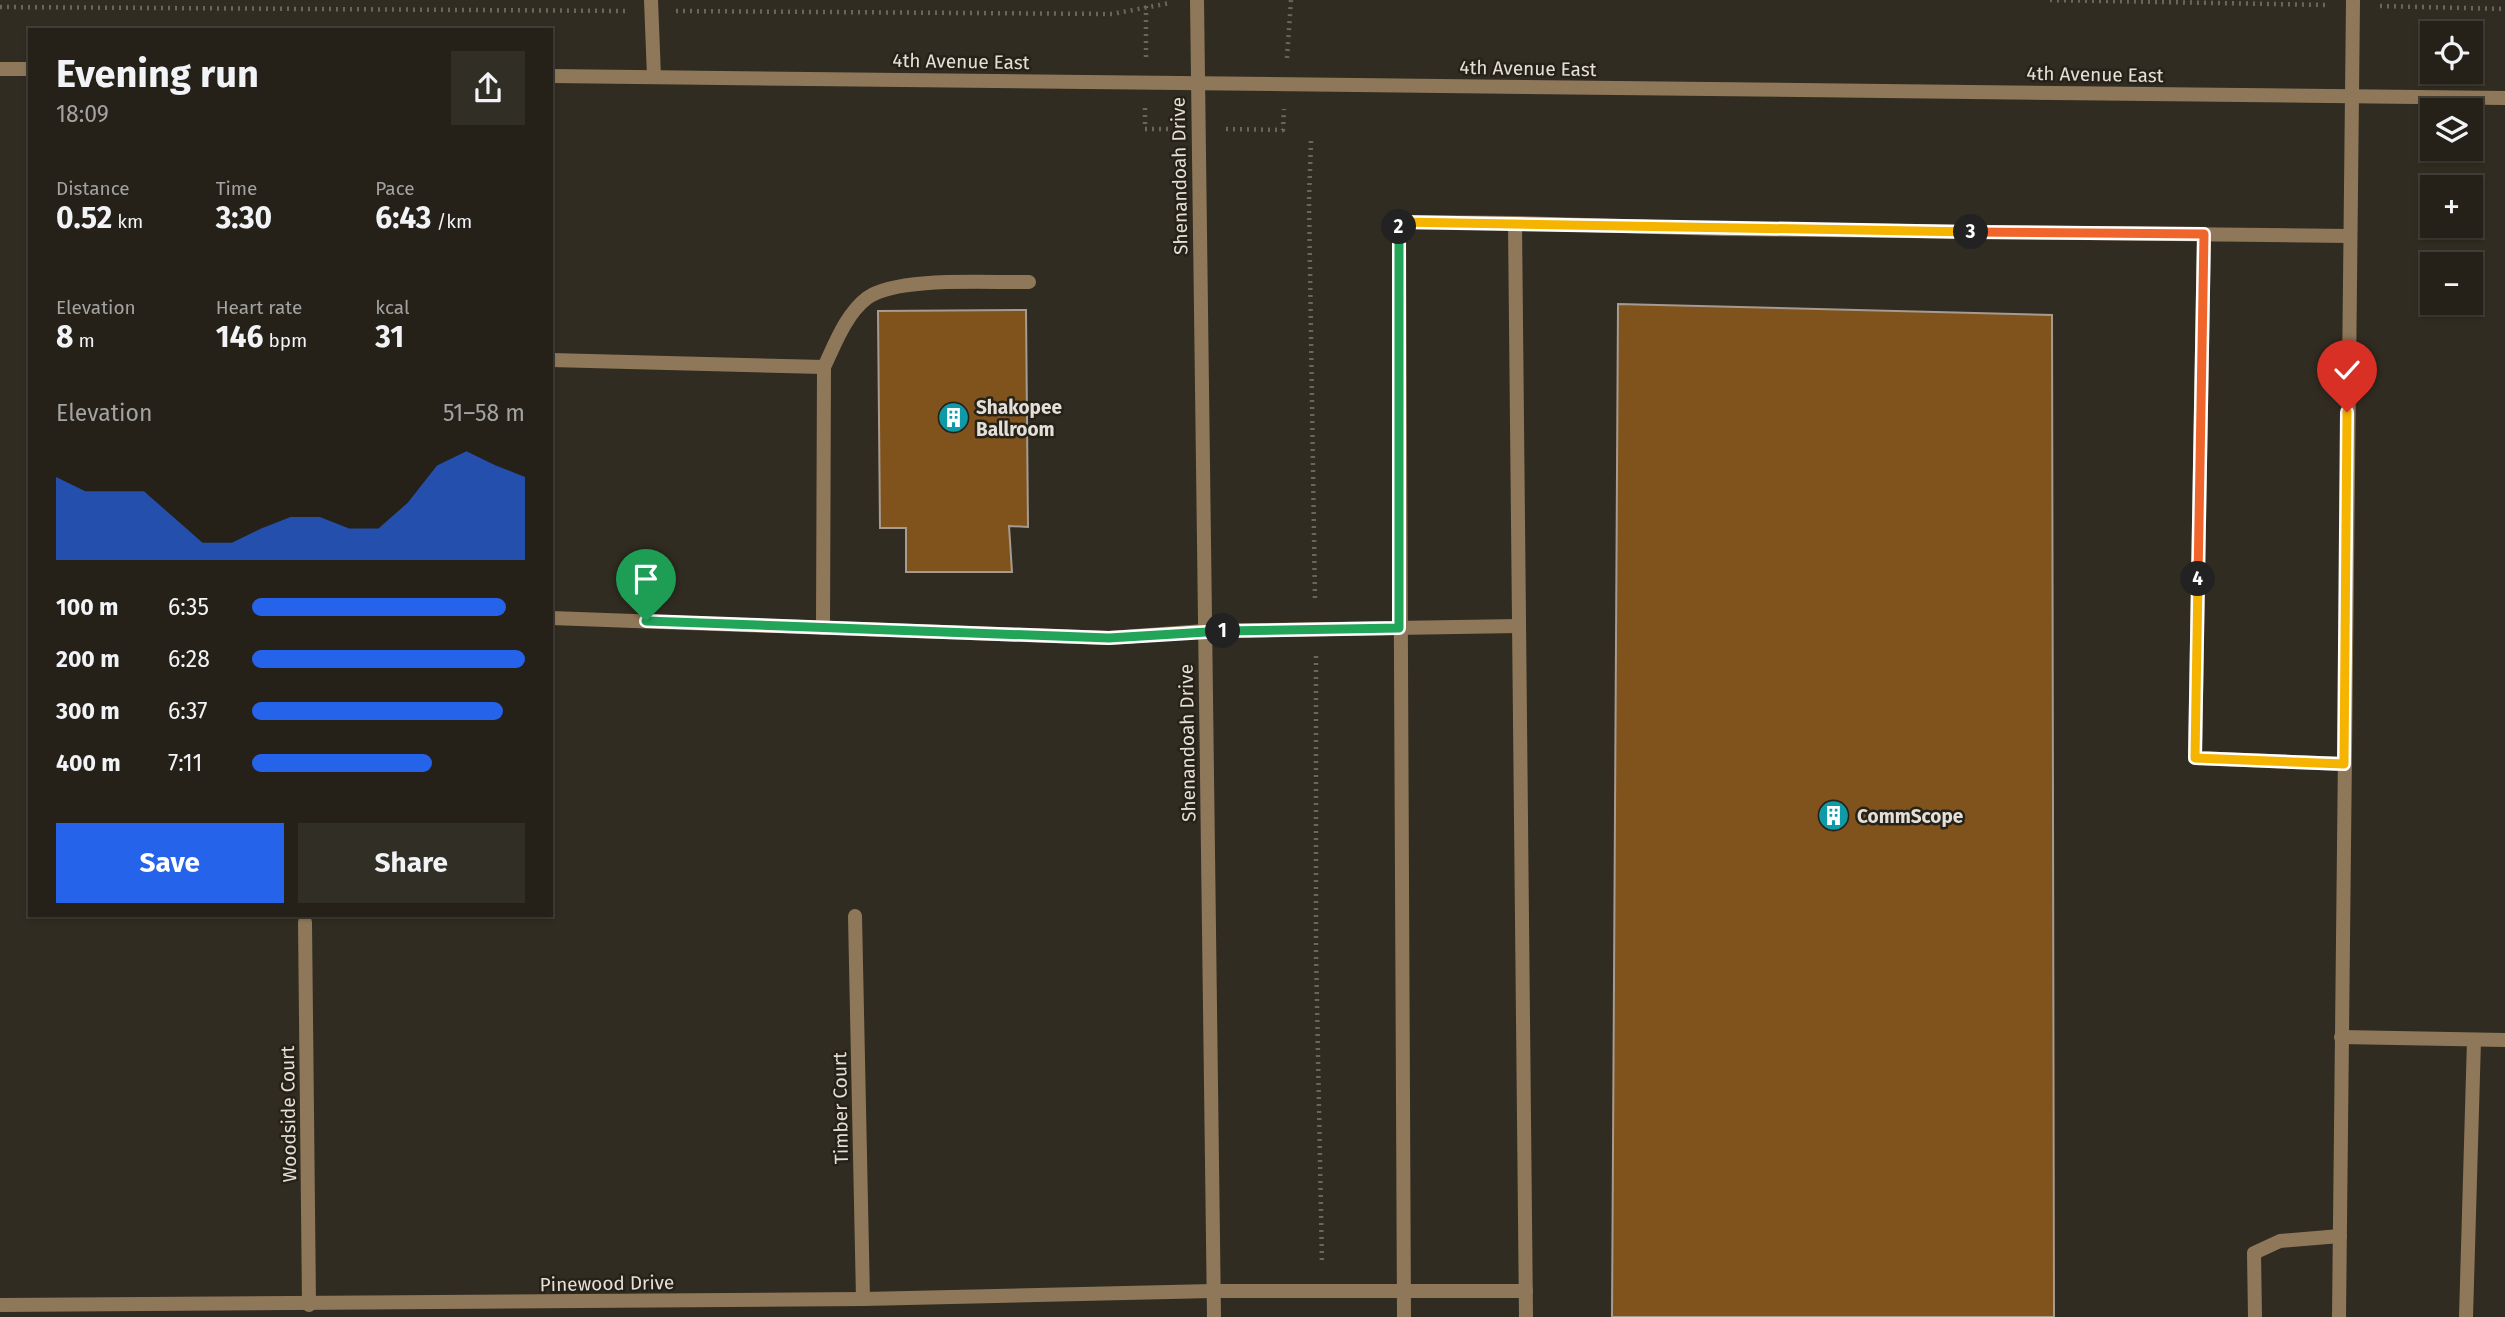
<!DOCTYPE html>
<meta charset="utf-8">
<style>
body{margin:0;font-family:"Fira Sans",sans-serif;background:#312e26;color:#f1f3f6;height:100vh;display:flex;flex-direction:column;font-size:26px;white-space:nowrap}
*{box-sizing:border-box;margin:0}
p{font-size:23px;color:#a3a3a2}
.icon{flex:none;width:38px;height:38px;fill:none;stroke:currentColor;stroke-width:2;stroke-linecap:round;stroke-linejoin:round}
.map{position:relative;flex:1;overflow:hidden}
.details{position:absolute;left:28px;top:28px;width:525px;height:889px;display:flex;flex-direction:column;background:#252119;border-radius:0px;box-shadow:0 2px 5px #0004,0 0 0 2px #423e38}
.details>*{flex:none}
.buttons{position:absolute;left:2420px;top:21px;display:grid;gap:14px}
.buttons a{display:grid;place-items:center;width:63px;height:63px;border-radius:0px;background:#252119;box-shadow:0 2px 5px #0004,0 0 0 2px #423e38;font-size:35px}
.pin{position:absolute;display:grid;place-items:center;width:60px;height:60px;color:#fff;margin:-72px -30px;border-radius:50% 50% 50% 0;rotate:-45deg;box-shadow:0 0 7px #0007}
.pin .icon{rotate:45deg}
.km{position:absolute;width:35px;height:35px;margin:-18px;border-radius:50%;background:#222;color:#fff;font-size:19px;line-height:35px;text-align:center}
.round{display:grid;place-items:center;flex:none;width:74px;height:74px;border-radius:0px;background:#312e26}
.head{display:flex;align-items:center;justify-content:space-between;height:119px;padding:0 28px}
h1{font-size:38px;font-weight:700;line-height:52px}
.metrics{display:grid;grid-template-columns:repeat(3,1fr);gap:10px;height:119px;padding:7px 28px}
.metrics div{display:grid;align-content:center}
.metrics b{font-size:30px;font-weight:700}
.metrics small{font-size:19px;font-weight:400}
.metrics p{font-size:19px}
.chart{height:196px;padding:14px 28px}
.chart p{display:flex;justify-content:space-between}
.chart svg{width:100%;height:126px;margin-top:7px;fill:#2563eb;opacity:.7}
.button{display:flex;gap:14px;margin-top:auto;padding:14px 28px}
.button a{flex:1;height:80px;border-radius:0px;background:#2563eb;color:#fff;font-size:28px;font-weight:700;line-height:80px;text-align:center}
.button a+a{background:#312e26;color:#f1f3f6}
ul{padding:0 28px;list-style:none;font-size:23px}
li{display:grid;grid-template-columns:112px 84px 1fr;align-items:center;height:52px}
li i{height:18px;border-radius:9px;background:#2563eb}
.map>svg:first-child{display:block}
.building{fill:#80521c;stroke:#a69b90;stroke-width:2}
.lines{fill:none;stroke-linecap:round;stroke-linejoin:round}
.path{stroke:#6b665d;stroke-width:4.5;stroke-dasharray:2 5;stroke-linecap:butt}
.service{stroke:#8f785a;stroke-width:14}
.minor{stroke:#8f785a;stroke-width:14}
.tertiary{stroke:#8f785a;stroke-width:14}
.split-1-casing{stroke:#fff;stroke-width:14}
.split-2-casing{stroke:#fff;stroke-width:14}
.split-3-casing{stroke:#fff;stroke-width:14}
.split-4-casing{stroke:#fff;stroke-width:14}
.split-5-casing{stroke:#fff;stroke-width:14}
.split-1{stroke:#22a559;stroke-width:9}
.split-2{stroke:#22a559;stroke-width:9}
.split-3{stroke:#f5b400;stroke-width:9}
.split-4{stroke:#f0652b;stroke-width:9}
.split-5{stroke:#f5b400;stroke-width:9}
.labels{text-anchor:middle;stroke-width:5;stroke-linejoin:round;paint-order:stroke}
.street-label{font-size:19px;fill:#e4e0d9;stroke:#272218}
.poi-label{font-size:19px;font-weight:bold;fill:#e4e0d9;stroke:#272218;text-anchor:start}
</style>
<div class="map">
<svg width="2505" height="1317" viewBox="0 0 2505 1317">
<rect width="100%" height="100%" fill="#312c21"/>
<g class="building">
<polygon points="1618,304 2052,315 2054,1317 1612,1317"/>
<polygon points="1026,310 1028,527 1009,526 1012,572 906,572 906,528 880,528 878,311"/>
</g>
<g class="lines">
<g class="path">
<polyline points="2050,0 2326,5"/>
<polyline points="2380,6 2505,9"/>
<polyline points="0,7 626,11"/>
<polyline points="676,11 1112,14 1170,3"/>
<polyline points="1146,57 1146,5"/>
<polyline points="1287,58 1291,0"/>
<polyline points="1145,108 1145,129 1171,129"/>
<polyline points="1226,129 1283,130 1284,109"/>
<polyline points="1311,141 1309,201 1315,602"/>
<polyline points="1316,656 1316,951 1322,1264"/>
</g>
<g class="service">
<polyline points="651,0 654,77"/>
<polyline points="1515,223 1725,229 2349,236"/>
<polyline points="2204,234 2195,758 2344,764"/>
<path d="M551 360 824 367C835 344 846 314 867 298 897 276 990 283 1029 282"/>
<polyline points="551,618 1109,638 1204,631 1519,626"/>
<polyline points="823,628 824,367"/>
<polyline points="2341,1037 2505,1040"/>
<polyline points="1213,1291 1526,1291"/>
<polyline points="1404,1317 1399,222 1515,223 1526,1317"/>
<polyline points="2255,1317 2254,1253 2280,1241 2340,1236"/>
<polyline points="2339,1317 2353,0"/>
<polyline points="2466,1317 2474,1040"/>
</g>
<g class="minor">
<polyline points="855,916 863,1299"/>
<polyline points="305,922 309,1305"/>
<polyline points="0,1305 863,1299 1213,1291"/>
</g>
<g class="tertiary">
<polyline points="1197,0 1214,1317"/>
<polyline points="0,69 30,69"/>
<polyline points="551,76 2505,98"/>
</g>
</g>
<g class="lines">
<defs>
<polyline id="split-1" points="646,621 1109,638 1223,631"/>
<polyline id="split-2" points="1223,631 1399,628 1399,227"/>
<polyline id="split-3" points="1399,227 1399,222 1457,223 1971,232"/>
<polyline id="split-4" points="1971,232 2204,234 2198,579"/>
<polyline id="split-5" points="2198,579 2195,758 2344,764 2347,412"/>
</defs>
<use href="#split-1" class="split-1-casing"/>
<use href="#split-2" class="split-2-casing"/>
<use href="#split-3" class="split-3-casing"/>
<use href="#split-4" class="split-4-casing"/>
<use href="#split-5" class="split-5-casing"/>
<use href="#split-1" class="split-1"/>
<use href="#split-2" class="split-2"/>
<use href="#split-3" class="split-3"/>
<use href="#split-4" class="split-4"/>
<use href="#split-5" class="split-5"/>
</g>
<defs>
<symbol id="building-disc" viewBox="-11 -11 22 22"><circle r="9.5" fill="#0f9aa8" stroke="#272218"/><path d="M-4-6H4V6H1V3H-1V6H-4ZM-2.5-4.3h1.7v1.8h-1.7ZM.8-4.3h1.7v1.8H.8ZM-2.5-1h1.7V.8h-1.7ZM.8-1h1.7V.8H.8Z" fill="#fff"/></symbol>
</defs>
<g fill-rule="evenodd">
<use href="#building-disc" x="936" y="400" width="35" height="35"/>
<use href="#building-disc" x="1816" y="798" width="35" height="35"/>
</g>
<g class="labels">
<g class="street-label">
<text transform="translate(961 61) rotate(1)" y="7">4th Avenue East</text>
<text transform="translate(1528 68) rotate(1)" y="7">4th Avenue East</text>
<text transform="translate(2095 74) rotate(1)" y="7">4th Avenue East</text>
<text transform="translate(1179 176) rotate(-91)" y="7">Shenandoah Drive</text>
<text transform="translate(1187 743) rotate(-91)" y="7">Shenandoah Drive</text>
<text transform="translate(840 1108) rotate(-91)" y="7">Timber Court</text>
<text transform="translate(288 1114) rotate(-91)" y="7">Woodside Court</text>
<text transform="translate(607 1283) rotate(-1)" y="7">Pinewood Drive</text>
</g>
<g class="poi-label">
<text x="976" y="414">Shakopee<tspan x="976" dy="22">Ballroom</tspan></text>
<text x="1857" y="823">CommScope</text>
</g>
</g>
</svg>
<div class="buttons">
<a><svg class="icon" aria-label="locate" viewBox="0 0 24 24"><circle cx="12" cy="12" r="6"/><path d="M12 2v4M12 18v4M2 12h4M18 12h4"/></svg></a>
<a><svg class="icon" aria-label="layers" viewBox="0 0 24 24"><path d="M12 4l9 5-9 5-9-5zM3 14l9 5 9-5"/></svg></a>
<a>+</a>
<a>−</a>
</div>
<div class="pin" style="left:646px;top:621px;background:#1e9e55"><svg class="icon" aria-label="arrive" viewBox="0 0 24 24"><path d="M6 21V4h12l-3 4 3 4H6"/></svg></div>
<div class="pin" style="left:2347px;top:412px;background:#d93025"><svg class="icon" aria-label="check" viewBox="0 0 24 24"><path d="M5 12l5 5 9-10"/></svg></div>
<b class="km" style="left:1223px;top:631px">1</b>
<b class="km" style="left:1399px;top:227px">2</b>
<b class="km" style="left:1971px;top:232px">3</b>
<b class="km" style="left:2198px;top:579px">4</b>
<section class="details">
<div class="head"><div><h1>Evening run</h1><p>18:09</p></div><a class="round"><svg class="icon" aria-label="share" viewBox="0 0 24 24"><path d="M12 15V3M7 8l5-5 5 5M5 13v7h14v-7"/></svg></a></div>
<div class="metrics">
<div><p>Distance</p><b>0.52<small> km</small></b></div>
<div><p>Time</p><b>3:30</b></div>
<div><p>Pace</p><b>6:43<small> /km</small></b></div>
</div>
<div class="metrics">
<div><p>Elevation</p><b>8<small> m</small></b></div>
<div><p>Heart rate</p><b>146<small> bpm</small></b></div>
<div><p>kcal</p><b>31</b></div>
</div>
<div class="chart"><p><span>Elevation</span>51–58 m</p>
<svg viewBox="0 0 160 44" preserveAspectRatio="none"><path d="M0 44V15L10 20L20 20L30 20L40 29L50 38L60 38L70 33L80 29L90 29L100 33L110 33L120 24L130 11L140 6L150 11L160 15V44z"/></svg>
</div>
<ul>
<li><b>100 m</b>6:35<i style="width:93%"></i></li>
<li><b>200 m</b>6:28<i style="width:100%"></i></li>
<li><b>300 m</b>6:37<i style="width:92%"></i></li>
<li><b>400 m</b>7:11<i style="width:66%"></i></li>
</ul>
<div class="button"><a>Save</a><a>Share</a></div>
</section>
</div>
